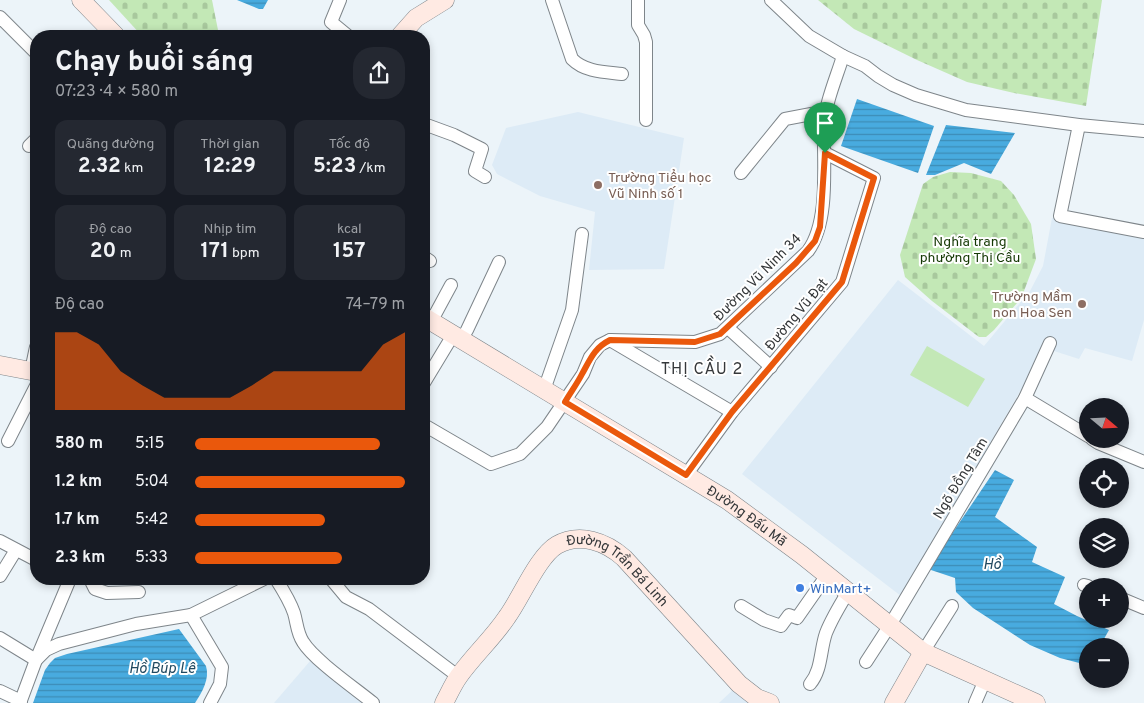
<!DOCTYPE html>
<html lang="vi">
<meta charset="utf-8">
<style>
body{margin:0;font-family:Overpass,sans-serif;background:#242831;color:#f1f3f6;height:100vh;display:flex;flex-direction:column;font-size:19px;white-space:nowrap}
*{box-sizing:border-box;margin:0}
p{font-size:16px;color:#9ea1a6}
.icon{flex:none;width:28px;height:28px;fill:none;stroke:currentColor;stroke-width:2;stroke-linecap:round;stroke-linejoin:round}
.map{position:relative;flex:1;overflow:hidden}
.sheet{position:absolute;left:30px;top:30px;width:400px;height:555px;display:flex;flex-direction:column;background:#171b24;border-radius:20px;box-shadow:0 2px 8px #0003}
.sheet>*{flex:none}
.needle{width:32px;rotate:109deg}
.controls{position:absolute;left:1079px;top:398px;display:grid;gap:10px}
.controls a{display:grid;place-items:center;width:50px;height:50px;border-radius:50%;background:#171b24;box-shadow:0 2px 8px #0003;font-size:25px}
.pin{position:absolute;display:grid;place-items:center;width:42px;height:42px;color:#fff;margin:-51px -21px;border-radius:50% 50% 50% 0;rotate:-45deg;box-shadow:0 0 5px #0007}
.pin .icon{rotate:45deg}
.round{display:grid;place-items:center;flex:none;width:52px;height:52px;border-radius:20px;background:#242831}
.headline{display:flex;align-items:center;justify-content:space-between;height:85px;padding:0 25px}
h1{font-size:28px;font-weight:700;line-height:38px}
.stats{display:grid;grid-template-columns:repeat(3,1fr);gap:8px;height:85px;padding:5px 25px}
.stats div{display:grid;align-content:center;border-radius:12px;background:#242831;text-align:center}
.stats b{font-size:21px;font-weight:700}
.stats small{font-size:14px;font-weight:400}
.stats p{font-size:14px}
.chart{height:140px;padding:10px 25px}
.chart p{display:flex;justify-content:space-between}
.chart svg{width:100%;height:90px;margin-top:5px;fill:#ea580c;opacity:.7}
ul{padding:0 25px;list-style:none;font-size:16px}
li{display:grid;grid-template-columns:80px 60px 1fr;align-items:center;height:38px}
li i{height:12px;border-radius:6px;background:#ea580c}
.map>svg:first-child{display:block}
.built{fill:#ddebf6}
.cemetery{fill:url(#cemetery-stones)}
.pitch{fill:#c3e8b6}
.water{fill:url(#water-rules)}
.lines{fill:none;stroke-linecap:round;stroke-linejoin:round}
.street-casing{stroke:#7e858a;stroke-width:14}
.secondary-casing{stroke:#7e858a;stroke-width:19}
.street{stroke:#fff;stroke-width:12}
.secondary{stroke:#ffeae3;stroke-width:18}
.route-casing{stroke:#fff;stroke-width:10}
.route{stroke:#ea580c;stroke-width:6}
.education-dot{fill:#8d6e63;stroke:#fff;stroke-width:2}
.shop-dot{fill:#3f7fe0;stroke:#fff;stroke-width:2}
.labels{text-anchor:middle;stroke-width:4;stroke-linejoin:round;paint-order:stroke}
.education-label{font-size:14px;fill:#785e54;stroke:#fff;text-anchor:start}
.park-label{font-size:14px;fill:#153904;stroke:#fff}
.street-label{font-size:14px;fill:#35383a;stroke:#fff}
.shop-label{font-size:14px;fill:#366cbe;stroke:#fff;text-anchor:start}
.water-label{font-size:15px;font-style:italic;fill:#214960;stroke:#fff}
.quarter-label{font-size:16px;letter-spacing:1px;fill:#35383a;stroke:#fff}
</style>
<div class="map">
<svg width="1144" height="703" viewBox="0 0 1144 703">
<defs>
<pattern id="cemetery-stones" width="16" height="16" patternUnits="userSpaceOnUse" patternTransform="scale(1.25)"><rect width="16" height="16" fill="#c3e8b6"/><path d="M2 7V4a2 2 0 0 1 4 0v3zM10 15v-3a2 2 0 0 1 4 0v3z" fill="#a8c89d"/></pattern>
<pattern id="water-rules" width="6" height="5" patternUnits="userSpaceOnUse" patternTransform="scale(1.25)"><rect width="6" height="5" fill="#48abdf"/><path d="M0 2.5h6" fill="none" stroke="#3d8cb6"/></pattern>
</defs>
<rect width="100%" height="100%" fill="#ecf4f9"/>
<g class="built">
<polygon points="578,112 684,138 664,269 589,270 595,212 540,196 497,174 492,165 506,128"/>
<polygon points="1052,218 1144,233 1144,320 1132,361 1085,348 1079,359 1054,351 1031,391 1022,388 901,596 742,474 898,280 984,346 1030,291 1043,266"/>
<polygon points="317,653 380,703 274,703"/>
<polygon points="735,688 757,703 719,703"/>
</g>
<g class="cemetery">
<polygon points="109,0 212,0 218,30 216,36 142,36"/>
<polygon points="818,0 1102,0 1086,106 1014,93 967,82 917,60 854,29"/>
<polygon points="950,172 971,173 1001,181 1014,195 1031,224 1036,259 1024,291 1017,303 994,330 986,337 979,337 975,334 932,301 905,277 900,255 923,184 933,177"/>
</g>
<polygon class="pitch" points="927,346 985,379 968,407 910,375"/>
<g class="water">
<polygon points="237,0 268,0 263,9 259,9"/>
<polygon points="857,99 934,126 918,173 841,146"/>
<polygon points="946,125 1015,133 991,174 964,163 935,175 926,175"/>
<polygon points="995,470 1014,480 995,517 1037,547 1032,562 1065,577 1054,604 1077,616 1109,630 1100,646 1088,646 1087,665 1060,658 1030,645 973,608 956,592 955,578 928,569"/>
<path d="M179 629 206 666C210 679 202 692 195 703H33L45 670 50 663 55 658 67 654Z"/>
</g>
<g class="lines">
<defs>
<g id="street">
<polyline points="340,0 331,22 348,36"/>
<path d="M552 0 572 59C585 72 604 72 622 74"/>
<polyline points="638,0 638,25 644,35 646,42 646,120"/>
<polyline points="0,17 36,53"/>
<polyline points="843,56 865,66 878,76 893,85 916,95 966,110 1079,125 1144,131"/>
<polyline points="424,124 454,135 482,149 475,171 485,177"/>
<polyline points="1079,125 1060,216 1144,232"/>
<polyline points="29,146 36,139"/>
<polyline points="741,173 785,119 827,111"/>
<polyline points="424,257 430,261"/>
<polyline points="431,322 451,285"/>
<polyline points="728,328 771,367"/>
<polyline points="461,340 467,330 499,262"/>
<polyline points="610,340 732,412"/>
<polyline points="31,371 36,347"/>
<polyline points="424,383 453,335"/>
<polyline points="544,390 572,310 582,234"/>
<polyline points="1025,398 1088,436"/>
<path d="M424 425 491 464 520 454 547 427 583 374 590 357 600 345 610 340 695 342 720 334 808 251C830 221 823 163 824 127 825 103 836 79 843 56L809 36 771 0"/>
<polyline points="1092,439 1098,443 1144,462"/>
<polyline points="8,441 36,386"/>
<polyline points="686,475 732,412 842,282 874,178 825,153"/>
<polyline points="0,541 36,560"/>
<polyline points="0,576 16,550"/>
<polyline points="90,579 95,589 107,593 139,592"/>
<path d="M276 579C283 590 290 601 294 613 297 623 297 633 303 642 314 660 356 689 373 703"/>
<polyline points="331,579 346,597 369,609 459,677"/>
<polyline points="1084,585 1088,586"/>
<polyline points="1120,598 1144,608"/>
<polyline points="741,606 764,620 781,626 789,615 797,618 827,575"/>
<polyline points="191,615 222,667 220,684 210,703"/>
<polyline points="0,638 36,660 70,579"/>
<polyline points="923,652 952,606"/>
<polyline points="866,662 890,625 1025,398 1050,343"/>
<path d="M810 684C822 670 820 650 826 633 832 618 840 605 848 592"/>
<polyline points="0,691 21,701"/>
<polyline points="20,703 36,660 46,650 59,644 136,624 191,615 264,579"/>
<polyline points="975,703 985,680"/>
</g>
<g id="secondary">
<polyline points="81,0 116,36"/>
<polyline points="400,36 416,18 445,0"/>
<path id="s1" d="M424 317 727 500 802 555 923 652 1036 703"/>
<polyline points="0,365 36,372"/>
<path id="s2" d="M444 703C449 694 453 684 459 676 474 655 493 638 507 617 521 598 538 556 557 545 580 532 606 542 624 558L739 684 757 698 770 703"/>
<polyline points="894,703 923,652"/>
</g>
</defs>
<use href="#street" class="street-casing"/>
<use href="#secondary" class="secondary-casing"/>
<use href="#street" class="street"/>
<use href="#secondary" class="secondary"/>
</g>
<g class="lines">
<defs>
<path id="route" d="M825 153 874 178 842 282 732 412 686 475 565 402C570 393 577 384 582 374 590 360 594 348 610 340L695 342 720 334 796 263 815 241 820 227Z"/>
</defs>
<use href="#route" class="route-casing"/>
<use href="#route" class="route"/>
</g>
<g class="education-dot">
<circle cx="598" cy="185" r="5"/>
<circle cx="1082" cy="304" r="5"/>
</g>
<circle class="shop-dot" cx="800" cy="588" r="5"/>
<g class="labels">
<g class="education-label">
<text x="608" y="182">Trường Tiểu học<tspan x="608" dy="16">Vũ Ninh số 1</tspan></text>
<text x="1072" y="301" text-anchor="end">Trường Mầm<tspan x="1072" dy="16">non Hoa Sen</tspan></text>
</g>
<g class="park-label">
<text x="970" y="246">Nghĩa trang<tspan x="970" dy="16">phường Thị Cầu</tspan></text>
</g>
<g class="street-label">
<text transform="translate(757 277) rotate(-45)" y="5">Đường Vũ Ninh 34</text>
<text transform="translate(796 314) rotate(-50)" y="5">Đường Vũ Đạt</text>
<text transform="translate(960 478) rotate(-59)" y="5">Ngõ Đồng Tâm</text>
<text dy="5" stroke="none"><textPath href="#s1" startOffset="379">Đường Đấu Mã</textPath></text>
<text dy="5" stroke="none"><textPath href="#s2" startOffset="268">Đường Trần Bá Linh</textPath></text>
</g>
<g class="shop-label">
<text x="810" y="593">WinMart+</text>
</g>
<g class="water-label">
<text x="992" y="569">Hồ</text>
<text x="162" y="673">Hồ Búp Lê</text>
</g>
<g class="quarter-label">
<text x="702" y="374">THỊ CẦU 2</text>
</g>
</g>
</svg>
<div class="controls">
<a><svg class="needle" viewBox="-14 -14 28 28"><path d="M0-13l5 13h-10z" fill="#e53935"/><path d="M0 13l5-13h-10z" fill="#9ea1a6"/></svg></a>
<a><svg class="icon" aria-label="locate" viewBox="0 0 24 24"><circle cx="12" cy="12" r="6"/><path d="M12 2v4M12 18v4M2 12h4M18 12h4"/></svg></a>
<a><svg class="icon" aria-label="layers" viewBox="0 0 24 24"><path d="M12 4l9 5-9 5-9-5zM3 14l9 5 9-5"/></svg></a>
<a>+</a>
<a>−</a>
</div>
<div class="pin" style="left:825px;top:153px;background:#1e9e55"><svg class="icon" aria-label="arrive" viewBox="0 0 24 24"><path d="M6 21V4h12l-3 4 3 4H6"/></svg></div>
<section class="sheet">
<div class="headline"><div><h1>Chạy buổi sáng</h1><p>07:23 · 4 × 580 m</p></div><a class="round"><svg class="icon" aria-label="share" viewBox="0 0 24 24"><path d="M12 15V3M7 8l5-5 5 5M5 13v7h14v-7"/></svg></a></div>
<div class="stats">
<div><p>Quãng đường</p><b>2.32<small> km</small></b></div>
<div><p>Thời gian</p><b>12:29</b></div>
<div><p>Tốc độ</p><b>5:23<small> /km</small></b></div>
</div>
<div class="stats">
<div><p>Độ cao</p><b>20<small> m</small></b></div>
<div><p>Nhịp tim</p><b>171<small> bpm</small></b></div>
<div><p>kcal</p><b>157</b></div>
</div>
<div class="chart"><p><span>Độ cao</span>74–79 m</p>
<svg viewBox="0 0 160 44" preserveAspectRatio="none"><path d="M0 44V6L10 6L20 12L30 25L40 32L50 38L60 38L70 38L80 38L90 32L100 25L110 25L120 25L130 25L140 25L150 12L160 6V44z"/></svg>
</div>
<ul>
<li><b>580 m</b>5:15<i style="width:88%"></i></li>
<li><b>1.2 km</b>5:04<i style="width:100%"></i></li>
<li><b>1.7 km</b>5:42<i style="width:62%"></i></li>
<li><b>2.3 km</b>5:33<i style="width:70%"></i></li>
</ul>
</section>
</div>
